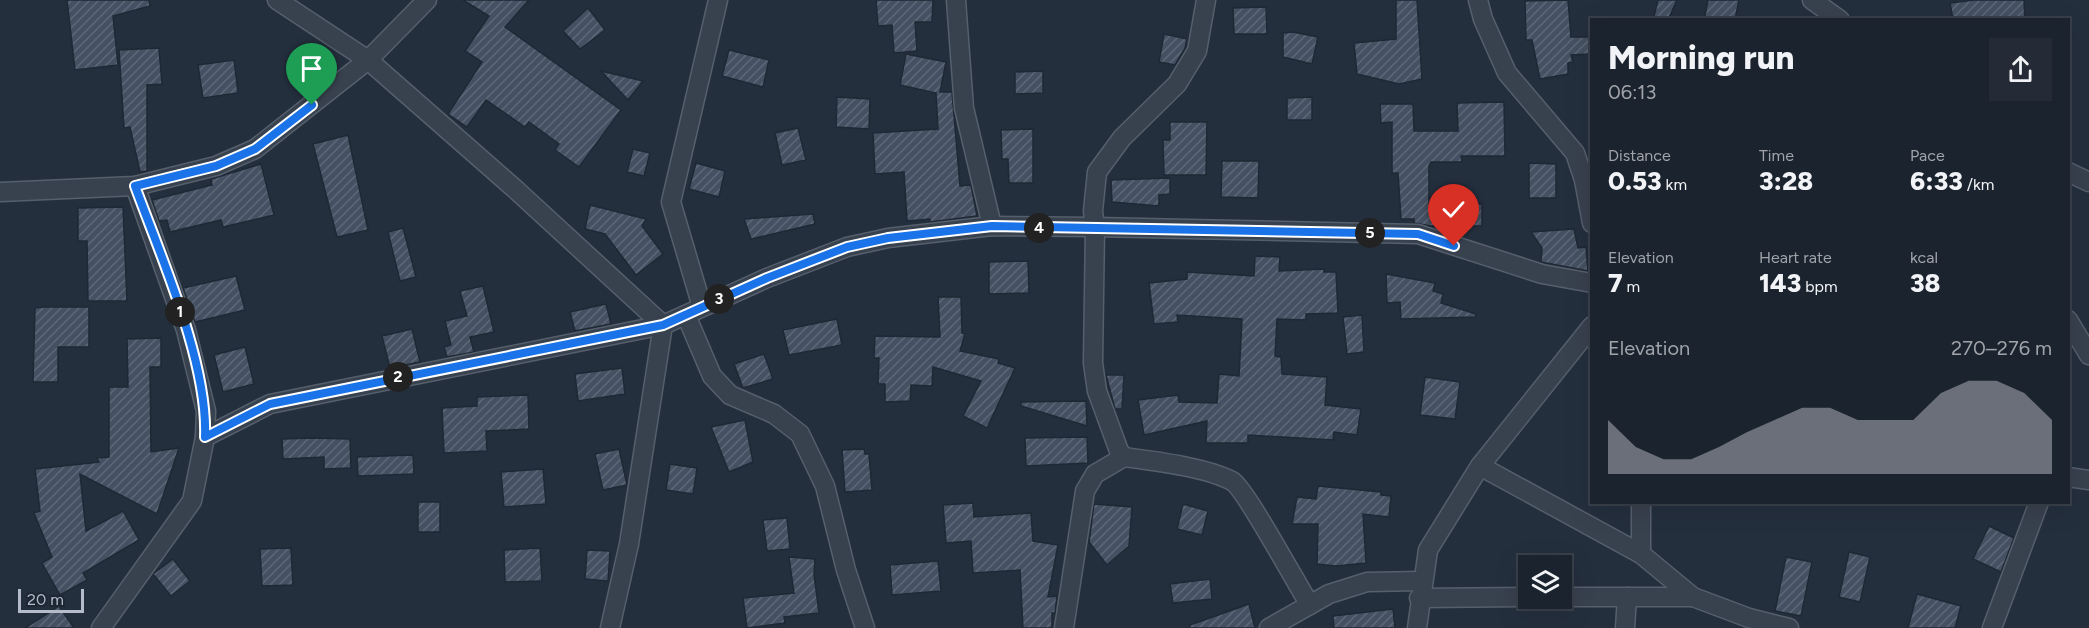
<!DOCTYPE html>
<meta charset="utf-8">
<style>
body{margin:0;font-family:Figtree,sans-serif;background:#242b36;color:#f1f3f6;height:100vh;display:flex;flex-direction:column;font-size:22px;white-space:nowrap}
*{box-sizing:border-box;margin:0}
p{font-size:20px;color:#a0a4aa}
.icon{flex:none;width:33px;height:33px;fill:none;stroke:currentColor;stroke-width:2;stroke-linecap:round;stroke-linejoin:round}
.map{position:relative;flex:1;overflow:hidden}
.sheet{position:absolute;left:1590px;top:18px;width:480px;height:486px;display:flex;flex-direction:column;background:#1b232e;border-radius:0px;box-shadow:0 6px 24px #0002,0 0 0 2px #39404a}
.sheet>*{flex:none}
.tools{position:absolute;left:1518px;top:555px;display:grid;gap:12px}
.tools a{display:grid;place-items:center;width:54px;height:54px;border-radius:0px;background:#1b232e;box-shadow:0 6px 24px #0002,0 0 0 2px #39404a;font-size:30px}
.scale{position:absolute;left:18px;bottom:15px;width:66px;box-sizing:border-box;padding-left:6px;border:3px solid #b4bcc9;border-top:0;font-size:16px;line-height:21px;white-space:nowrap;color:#b4bcc9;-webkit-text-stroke:4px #1d2633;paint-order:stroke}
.pin{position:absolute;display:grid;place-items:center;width:51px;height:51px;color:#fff;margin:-62px -26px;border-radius:50% 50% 50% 0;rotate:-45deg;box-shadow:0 0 6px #0007}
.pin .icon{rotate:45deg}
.km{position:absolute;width:30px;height:30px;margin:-15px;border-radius:50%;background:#222;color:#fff;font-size:16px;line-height:30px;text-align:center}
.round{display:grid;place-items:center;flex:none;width:63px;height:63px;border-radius:0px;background:#242b36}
.head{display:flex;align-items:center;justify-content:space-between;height:102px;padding:0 18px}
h1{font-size:33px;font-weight:800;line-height:45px}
.figures{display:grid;grid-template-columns:repeat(3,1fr);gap:9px;height:102px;padding:6px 18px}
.figures div{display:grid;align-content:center}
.figures b{font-size:26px;font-weight:800}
.figures small{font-size:16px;font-weight:400}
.figures p{font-size:16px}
.chart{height:168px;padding:12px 18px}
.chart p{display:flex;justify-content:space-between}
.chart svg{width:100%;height:108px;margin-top:6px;fill:#8c9099;opacity:.7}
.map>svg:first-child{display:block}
.building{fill:url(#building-hatch);stroke:#1f2835;stroke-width:1.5}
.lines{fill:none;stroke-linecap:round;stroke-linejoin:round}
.minor-casing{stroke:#565f6c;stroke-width:21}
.minor{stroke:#38414e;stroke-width:18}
.route-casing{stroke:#fff;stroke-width:12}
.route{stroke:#1a73e8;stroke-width:8}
</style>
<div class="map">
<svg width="2089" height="628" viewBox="0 0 2089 628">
<defs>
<pattern id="building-hatch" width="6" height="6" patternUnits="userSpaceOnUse" patternTransform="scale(1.5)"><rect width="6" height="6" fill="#455162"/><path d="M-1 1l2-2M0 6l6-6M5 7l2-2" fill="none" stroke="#5d6877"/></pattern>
</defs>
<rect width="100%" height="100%" fill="#242f3e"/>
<g class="building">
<polygon points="67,0 149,0 150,6 113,16 118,65 75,70"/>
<polygon points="463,0 529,0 505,27 621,110 579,167 555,150 559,144 529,122 525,127 486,100 467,127 448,114 482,62 465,51 489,16"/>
<polygon points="876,0 933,0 932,22 915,22 917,51 894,53 892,25 878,26"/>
<polygon points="1396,0 1417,0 1422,79 1399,84 1357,74 1354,43 1396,39"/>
<polygon points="1568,0 1571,37 1590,37 1590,54 1571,55 1573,62 1568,63 1568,74 1540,79 1532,40 1526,40 1525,1"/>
<polygon points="1658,0 1677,0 1668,20 1653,20"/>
<polygon points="1708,0 1739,0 1735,20 1704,20"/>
<polygon points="1974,0 2024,0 2025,20 1953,20 1950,3"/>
<polygon points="1266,7 1267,34 1234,34 1233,8"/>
<polygon points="588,8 605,30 580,49 563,31"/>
<polygon points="1293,32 1318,37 1312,64 1283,57 1283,33"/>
<polygon points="1164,34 1187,39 1185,48 1175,65 1159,62"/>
<polygon points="159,48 162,84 147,85 147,171 140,172 130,127 124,128 119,50"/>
<polygon points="729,50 769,60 763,87 722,76"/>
<polygon points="906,54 946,62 940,92 952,92 960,186 971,185 977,216 930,222 930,219 907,221 904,172 875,174 873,133 938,129 936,93 900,85"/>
<polygon points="234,60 238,93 203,98 198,65"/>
<polygon points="601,71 643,81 628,100"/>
<polygon points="1043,71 1043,93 1015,94 1015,72"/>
<polygon points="837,97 870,99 869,129 836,127"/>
<polygon points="1312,97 1312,120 1287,120 1287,98"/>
<polygon points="1504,102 1505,156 1461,156 1462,162 1431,162 1429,166 1429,204 1482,204 1482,226 1431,226 1414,223 1414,219 1401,219 1398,173 1392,173 1392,122 1381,123 1380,104 1413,104 1414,131 1458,131 1457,103"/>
<polygon points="1170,122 1207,122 1206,175 1164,175 1163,140 1170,140"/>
<polygon points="798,128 806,160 782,165 775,133"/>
<polygon points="1033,129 1033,183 1009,183 1008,159 1002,159 1001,130"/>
<polygon points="348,135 368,230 337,237 313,144"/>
<polygon points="633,149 650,153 644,176 627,172"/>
<polygon points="1222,161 1259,161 1258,198 1221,197"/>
<polygon points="696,163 725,171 719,197 689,189"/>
<polygon points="1529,163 1556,164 1556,198 1529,198"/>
<polygon points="261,164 274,215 223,227 221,220 170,232 167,220 159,221 152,200 212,185 211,179"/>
<polygon points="1170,178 1170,194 1159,195 1159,206 1112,202 1111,180"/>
<polygon points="590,205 646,219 642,226 663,254 636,275 605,234 585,229"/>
<polygon points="123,207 127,301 88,301 87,241 78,241 78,208"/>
<polygon points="813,214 815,224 751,239 744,219"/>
<polygon points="403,228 416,277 400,281 388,232"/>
<polygon points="1574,229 1578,248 1586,247 1588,271 1541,262 1542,248 1531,232"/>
<polygon points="1255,256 1280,257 1279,271 1324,269 1324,272 1336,272 1338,313 1306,314 1306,320 1277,319 1275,356 1281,357 1282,374 1327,377 1325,405 1361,409 1357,435 1334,432 1333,440 1248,435 1248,443 1206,443 1207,421 1144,435 1138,400 1178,395 1179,402 1217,403 1219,374 1239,376 1242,319 1177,315 1178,322 1154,324 1149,283 1187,279 1187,272 1254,276"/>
<polygon points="1028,261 1029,293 989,294 989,262"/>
<polygon points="1386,274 1435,283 1433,291 1443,294 1441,303 1476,314 1475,317 1401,319 1400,302 1387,303"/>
<polygon points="236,276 245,310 195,322 183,288"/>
<polygon points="483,286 494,332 470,337 474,352 447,357 444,347 451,345 445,321 467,316 460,291"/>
<polygon points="938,297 961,297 962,333 965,334 960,351 999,359 998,363 1015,368 987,428 963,416 981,381 933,367 932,386 911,385 910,401 885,402 885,384 878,384 879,358 874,358 875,336 940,337"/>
<polygon points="606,304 611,324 575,331 570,312"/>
<polygon points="44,307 89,307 89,347 58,347 58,382 33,382 35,308"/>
<polygon points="1362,315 1364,352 1347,354 1343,317"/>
<polygon points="837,319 842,345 789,355 783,330"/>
<polygon points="412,329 420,362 390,368 382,336"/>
<polygon points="161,338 161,367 150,367 151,452 179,448 157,514 80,474 86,531 123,511 139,540 83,573 87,580 60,595 42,563 52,557 34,513 40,511 35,469 99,462 97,458 109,457 109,387 128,387 127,339"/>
<polygon points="245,347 254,384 223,392 214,355"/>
<polygon points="764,354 773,379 743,388 734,364"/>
<polygon points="622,368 625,394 578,401 575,374"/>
<polygon points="1106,375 1124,375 1122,409 1115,409"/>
<polygon points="1425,377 1460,382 1455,419 1420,415"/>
<polygon points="528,395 529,429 486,431 487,451 444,453 442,408 477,406 477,397"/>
<polygon points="1086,401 1087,426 1021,406 1021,402"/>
<polygon points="745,420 753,462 729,472 711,427"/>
<polygon points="1087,437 1088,463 1026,466 1025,438"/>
<polygon points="311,438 350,439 351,468 324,469 324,457 283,459 282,439"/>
<polygon points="619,449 627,485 603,490 595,454"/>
<polygon points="864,449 865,454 869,454 872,490 845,492 842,450"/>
<polygon points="413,455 414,474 358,476 357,457"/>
<polygon points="670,464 697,468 693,494 666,490"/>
<polygon points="543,469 546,504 504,507 501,472"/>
<polygon points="1318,486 1381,492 1381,495 1391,496 1389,517 1363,514 1366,563 1336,566 1317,564 1318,524 1292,524 1297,497 1316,499"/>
<rect x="418" y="502" width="22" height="30"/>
<polygon points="973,503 974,517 1031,513 1033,541 1058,545 1048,597 1057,596 1055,613 1052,613 1052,628 1023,628 1020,570 973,573 971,541 946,543 943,505"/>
<polygon points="1094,504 1132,507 1129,546 1107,565 1089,542"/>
<polygon points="1183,504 1208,511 1202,535 1177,529"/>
<polygon points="787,518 790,549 767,551 763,520"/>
<polygon points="1989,526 2014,538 2001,572 1973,559"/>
<polygon points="291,548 293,585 262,586 260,549"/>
<polygon points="540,548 542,581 505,582 504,550"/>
<polygon points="587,550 610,551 608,581 585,579"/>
<polygon points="1849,552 1870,557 1860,602 1839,597"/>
<polygon points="789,557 815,559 814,574 819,613 784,617 785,623 747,628 743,598 794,593"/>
<polygon points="1786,557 1812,562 1801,616 1775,611"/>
<polygon points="173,559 190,581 171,596 153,574"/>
<polygon points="938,561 941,591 892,595 890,565"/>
<polygon points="1210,579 1212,599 1173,603 1170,584"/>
<polygon points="1917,594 1961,606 1955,628 1908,628"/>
<polygon points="1249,604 1255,628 1190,628 1190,625"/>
<polygon points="59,606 74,628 25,628"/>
<polygon points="1393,609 1395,628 1334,628 1333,616"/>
</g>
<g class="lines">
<defs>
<g id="minor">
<polyline points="277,0 368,60 514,188 663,325"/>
<polyline points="956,0 964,108 992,226"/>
<polyline points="1478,0 1483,19 1507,73 1575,153 1584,180 1592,223"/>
<polyline points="1812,0 1840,20"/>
<polyline points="2068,172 2089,182"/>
<polyline points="0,192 135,186 216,166 255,149 368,60 427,0"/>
<polyline points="702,307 671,202 718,0"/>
<polyline points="686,315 712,376 730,395 774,414 800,434 825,486 846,570 865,628"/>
<polyline points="2068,320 2089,355"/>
<polyline points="205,437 270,404 663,325 767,278 847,247 888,238 992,226 1095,227 1093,211 1097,172 1122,138 1177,84 1197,51 1206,0"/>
<polyline points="1480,466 1641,554 1693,597 1749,618 1789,628"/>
<polyline points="2068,477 2089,480"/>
<polyline points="1641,554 1641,502"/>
<polyline points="1562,597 1693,597"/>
<polyline points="1419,598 1528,597"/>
<path d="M1310 605C1297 585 1245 488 1232 481 1205 467 1154 461 1124 457L1119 451 1097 391 1093 363 1095 227 1418 234 1542 274 1592 283"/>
<polyline points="101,628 192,501 205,437 206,411 186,330 135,186"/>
<polyline points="610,628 629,544 663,325"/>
<polyline points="1064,628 1085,491 1095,474 1124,457"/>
<polyline points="1269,628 1329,594 1367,582 1422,581"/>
<polyline points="1417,628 1428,550 1480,466 1592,326"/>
<polyline points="1625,628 1627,597"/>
<polyline points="1992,628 2039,502"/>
</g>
</defs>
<use href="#minor" class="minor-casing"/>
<use href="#minor" class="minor"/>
</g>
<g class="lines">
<defs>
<path id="route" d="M312 105 255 149 216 166 135 186C161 257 208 362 205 437L270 404 663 325 767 278 847 247 888 238 992 226 1418 234 1454 246"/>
</defs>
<use href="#route" class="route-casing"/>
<use href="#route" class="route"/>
</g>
</svg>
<div class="tools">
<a><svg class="icon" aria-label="layers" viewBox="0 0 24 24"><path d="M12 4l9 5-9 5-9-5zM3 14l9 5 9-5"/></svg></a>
</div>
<div class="scale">20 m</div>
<div class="pin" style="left:312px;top:105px;background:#1e9e55"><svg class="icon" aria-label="arrive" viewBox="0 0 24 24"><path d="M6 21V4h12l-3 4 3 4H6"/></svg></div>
<div class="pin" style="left:1454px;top:246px;background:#d93025"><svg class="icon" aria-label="check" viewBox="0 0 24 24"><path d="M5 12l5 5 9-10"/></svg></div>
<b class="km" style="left:180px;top:312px">1</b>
<b class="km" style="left:398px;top:377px">2</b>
<b class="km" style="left:719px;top:299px">3</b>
<b class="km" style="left:1039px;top:228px">4</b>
<b class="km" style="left:1370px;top:233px">5</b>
<section class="sheet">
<div class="head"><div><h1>Morning run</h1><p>06:13</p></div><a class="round"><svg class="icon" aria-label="share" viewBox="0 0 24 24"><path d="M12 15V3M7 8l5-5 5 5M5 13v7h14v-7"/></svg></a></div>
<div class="figures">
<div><p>Distance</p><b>0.53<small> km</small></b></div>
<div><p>Time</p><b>3:28</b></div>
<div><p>Pace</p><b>6:33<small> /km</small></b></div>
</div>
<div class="figures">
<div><p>Elevation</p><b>7<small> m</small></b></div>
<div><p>Heart rate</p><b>143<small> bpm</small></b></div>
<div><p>kcal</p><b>38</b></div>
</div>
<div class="chart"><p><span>Elevation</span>270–276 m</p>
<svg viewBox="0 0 160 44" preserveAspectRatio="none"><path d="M0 44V22L10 33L20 38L30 38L40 33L50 27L60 22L70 17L80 17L90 22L100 22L110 22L120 11L130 6L140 6L150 11L160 22V44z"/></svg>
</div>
</section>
</div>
